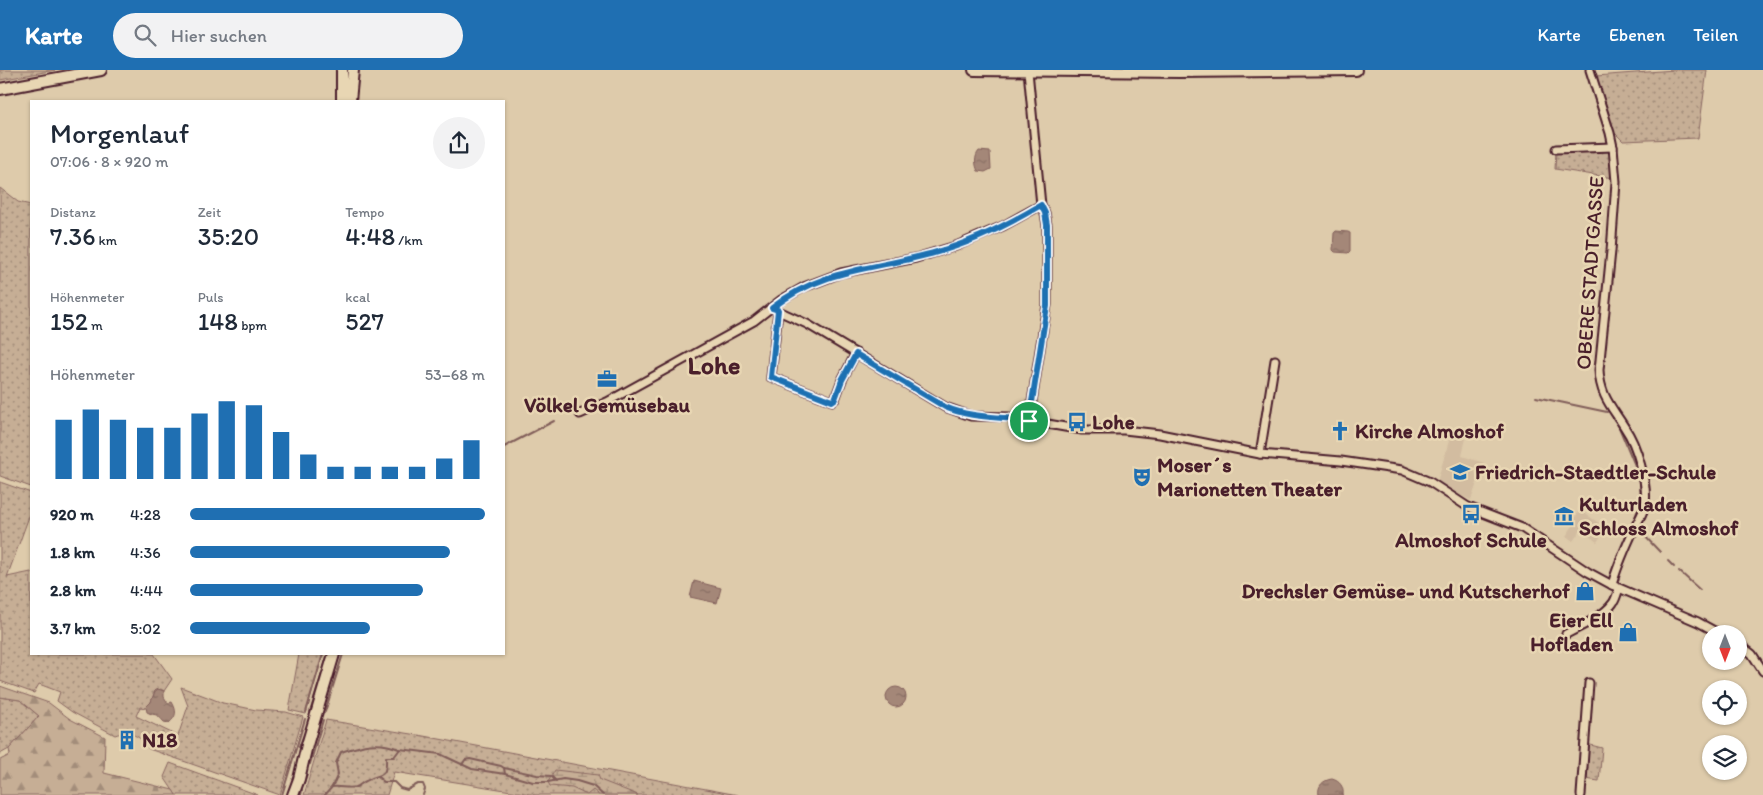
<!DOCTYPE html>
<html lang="de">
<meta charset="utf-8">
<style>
body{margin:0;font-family:Itim,sans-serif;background:#f2f2f3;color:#1f2937;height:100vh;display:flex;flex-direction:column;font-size:19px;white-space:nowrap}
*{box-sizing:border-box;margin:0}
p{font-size:16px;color:#747a83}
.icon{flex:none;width:28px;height:28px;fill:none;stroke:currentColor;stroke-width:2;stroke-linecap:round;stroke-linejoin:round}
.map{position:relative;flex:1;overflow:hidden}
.details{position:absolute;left:30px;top:30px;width:475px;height:555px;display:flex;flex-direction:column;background:#fff;border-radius:0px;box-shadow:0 1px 4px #0004}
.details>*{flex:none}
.needle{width:32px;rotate:180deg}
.tools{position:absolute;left:1702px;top:555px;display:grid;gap:10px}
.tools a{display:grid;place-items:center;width:45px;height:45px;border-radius:50%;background:#fff;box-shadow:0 1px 4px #0004;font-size:25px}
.pin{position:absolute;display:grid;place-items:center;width:42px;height:42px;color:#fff;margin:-21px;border:2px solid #fff;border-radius:50%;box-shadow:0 1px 5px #0007}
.round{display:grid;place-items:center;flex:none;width:52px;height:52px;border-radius:26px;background:#f2f2f3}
.headline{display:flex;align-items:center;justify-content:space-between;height:85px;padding:0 20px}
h1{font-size:28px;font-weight:600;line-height:38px}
.figures{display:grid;grid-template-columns:repeat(3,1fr);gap:8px;height:85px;padding:5px 20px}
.figures div{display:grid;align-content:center}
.figures b{font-size:25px;font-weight:600}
.figures small{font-size:14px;font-weight:400}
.figures p{font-size:14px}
.chart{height:140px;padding:10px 20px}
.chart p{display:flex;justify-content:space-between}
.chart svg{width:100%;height:90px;margin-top:5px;stroke:#1f6fb2;stroke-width:6}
ul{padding:0 20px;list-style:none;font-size:16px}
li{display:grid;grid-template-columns:80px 60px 1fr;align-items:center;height:38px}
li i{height:12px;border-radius:6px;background:#1f6fb2}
header{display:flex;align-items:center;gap:30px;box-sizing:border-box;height:70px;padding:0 25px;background:#1f6fb2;color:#fff}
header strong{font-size:24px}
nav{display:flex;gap:28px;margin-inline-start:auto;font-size:18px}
.search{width:350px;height:45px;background:#f2f2f3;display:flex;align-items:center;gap:12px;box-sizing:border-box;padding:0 18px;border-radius:28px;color:#747a83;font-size:19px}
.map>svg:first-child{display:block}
.built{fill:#d2bca0}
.green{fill:url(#green-dots);stroke:#886660}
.forest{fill:url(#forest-firs);stroke:#886660}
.wetland{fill:url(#wetland-marsh);stroke:#886660}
.water{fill:url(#water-ripples);stroke:#805d59}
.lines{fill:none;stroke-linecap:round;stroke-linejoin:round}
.stream{stroke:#805d59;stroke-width:2}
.minor-casing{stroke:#4a1f2b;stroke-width:11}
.secondary-casing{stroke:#4a1f2b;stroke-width:14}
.minor{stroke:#e8d6b3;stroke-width:7}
.secondary{stroke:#e8d6b3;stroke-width:10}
.route-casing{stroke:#fff;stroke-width:10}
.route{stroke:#1f6fb2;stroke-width:6}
.labels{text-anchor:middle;stroke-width:5;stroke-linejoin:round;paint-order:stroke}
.street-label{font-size:21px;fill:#4a1f2b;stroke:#e8d6b3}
.poi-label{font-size:21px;font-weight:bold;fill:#4a1f2b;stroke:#e8d6b3;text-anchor:start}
.district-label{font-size:26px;font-weight:bold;fill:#4a1f2b;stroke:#e8d6b3}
</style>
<header>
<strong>Karte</strong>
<div class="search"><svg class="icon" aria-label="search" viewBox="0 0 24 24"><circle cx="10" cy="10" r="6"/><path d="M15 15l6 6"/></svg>Hier suchen</div>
<nav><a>Karte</a><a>Ebenen</a><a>Teilen</a></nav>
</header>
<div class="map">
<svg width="1763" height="725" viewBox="0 0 1763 725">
<defs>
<pattern id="green-dots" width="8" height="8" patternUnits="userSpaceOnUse" patternTransform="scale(1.25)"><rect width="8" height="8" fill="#c6ae95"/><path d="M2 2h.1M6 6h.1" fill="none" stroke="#a38d7a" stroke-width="1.8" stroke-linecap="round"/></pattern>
<pattern id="forest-firs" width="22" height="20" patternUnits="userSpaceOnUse" patternTransform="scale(1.25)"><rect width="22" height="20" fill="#c6ae95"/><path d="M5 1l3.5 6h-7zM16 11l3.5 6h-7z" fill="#a38d7a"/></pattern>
<pattern id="wetland-marsh" width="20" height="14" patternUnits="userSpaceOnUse" patternTransform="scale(1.25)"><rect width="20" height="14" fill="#c6ae95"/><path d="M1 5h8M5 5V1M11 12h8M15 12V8" fill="none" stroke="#a38d7a"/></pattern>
<pattern id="water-ripples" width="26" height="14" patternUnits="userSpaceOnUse" patternTransform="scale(1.25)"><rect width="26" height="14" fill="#a48778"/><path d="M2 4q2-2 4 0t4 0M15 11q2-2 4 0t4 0" fill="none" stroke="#886e63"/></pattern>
</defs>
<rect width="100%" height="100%" fill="#decbab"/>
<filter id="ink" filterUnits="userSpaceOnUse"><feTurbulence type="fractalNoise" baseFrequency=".02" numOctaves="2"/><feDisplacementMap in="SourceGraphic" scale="10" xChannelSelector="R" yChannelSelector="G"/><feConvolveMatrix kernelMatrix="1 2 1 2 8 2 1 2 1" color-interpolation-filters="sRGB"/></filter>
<g filter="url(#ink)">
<g class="built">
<polygon points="1451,364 1466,368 1462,386 1484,393 1471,430 1449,420 1437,412"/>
<polygon points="1580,440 1606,458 1597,472 1581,460 1573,471 1566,466 1576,451 1574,449"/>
</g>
<g class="green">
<polygon points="0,0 55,0 0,10"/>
<polygon points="1674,0 1707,0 1698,68 1623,71 1612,60 1596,6"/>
<polygon points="1609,79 1613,108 1555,99 1556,81"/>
<polygon points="0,118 18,132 31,135 31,417 0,406"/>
<path d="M0 412 31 423V441L7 507 31 502V584H154L172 609 164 621 161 619 155 621 151 632 146 638 140 637 136 646 178 666 188 636 181 617 223 633 256 640 286 642 303 647 280 725 149 679C142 666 128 660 115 665L72 642 57 631 60 622 39 614 34 623 0 611Z"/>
<polygon points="299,584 323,584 306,644 289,640"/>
<polygon points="0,627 20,630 39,646 9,679 0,684"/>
<polygon points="326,650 418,665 738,725 536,725 394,702 387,725 304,725"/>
<polygon points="1587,674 1602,678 1599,711 1585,709"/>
<polygon points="170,693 258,725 176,725 164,707"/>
</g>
<polygon class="forest" points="0,616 49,633 70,649 105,667 104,703 173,720 176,725 0,725 0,690 10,685 9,679 39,646 20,630 0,627"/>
<polygon class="wetland" points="555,700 598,705 600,710 638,725 598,725 598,724 593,720 587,725 572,718 550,716 548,712"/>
<g class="water">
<path d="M979 81 990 82 991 99 985 102 978 101C975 95 974 87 979 81Z"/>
<polygon points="1336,161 1348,162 1350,163 1350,181 1348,183 1335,182 1333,180 1334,163"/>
<polygon points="694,511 721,518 717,533 690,527"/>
<circle cx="896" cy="627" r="10"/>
<path d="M158 619 164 621V627L168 633 172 632C177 641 177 646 169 653L164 652C155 641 156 647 147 642L146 637 151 632 155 621Z"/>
<path d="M1332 709C1340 711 1344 717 1343 725H1319C1317 716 1323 710 1332 709Z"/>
</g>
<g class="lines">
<g class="stream">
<polyline points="1536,327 1607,342"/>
<polyline points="1616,350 1639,405"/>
<polyline points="504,377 554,351"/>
<polyline points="1635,447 1641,432 1640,412"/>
<polyline points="1639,460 1660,482"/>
<polyline points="1668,491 1674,497"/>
<polyline points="1679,501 1700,520"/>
<polyline points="306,642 323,584"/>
<polyline points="310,642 328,584"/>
<polyline points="325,642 343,584"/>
<polyline points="306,659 309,652"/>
<polyline points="299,677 305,662"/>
<polyline points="310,694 323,650"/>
<polyline points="462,695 465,690 470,689 501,696 504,698 505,704"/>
<polyline points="504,698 537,705 551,706 556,711"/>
<polyline points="378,707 384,712 394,712 400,718 407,720 418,714 423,714 425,719 423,725"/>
<polyline points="303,715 307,704"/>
<path d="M332 717 338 704 336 693 341 682C362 675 378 670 399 679"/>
<polyline points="282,725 305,649"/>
<polyline points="301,725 302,720"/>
<path d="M325 725 332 717C339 716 349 719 356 717 359 716 363 712 366 711 380 702 387 711 386 687H394L400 679 440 684 472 699 505 704 533 712H548L563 709 577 711 593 716 603 725"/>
</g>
<defs>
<g id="minor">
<path d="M1590 0 1610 63 1613 77 1616 112 1611 181 1599 300C1600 326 1612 337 1625 358 1637 375 1648 414 1645 434 1644 442 1638 451 1634 459 1626 477 1617 496 1612 515"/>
<polyline points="1028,1 1041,135 1045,143 1047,155 1047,235 1029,351"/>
<polyline points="1556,79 1613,77"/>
<polyline points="772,238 807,254 945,337 971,346 1008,347 1082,360 1124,360 1160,364 1260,384 1341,391 1402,400 1430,412 1468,437 1522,458 1588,502 1612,515 1698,552 1720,564"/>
<polyline points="778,241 771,307 832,331 835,329 842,310 856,283"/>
<polyline points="580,344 607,332 754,251 781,230 804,217 841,203 916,188 956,176 1003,156 1041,135"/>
<polyline points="1260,384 1275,290"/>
<path d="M1566 564C1580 557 1604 546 1613 533 1616 529 1617 523 1619 519"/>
<polyline points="1739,574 1752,584 1763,601"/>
<polyline points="1581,725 1589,613"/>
</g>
<g id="secondary">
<polyline points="974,0 1179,2 1356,0"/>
<polyline points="0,19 101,0"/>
<polyline points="342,31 342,0"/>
<polyline points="350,31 353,0"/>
<polyline points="293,725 299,709 307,675 334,584"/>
</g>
</defs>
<use href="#minor" class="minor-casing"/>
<use href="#secondary" class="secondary-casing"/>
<use href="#minor" class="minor"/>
<use href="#secondary" class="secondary"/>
</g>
</g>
<g class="lines" filter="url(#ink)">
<defs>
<path id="route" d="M1041 135 1045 143 1047 155V236L1029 351C1000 346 973 349 945 337L856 284 842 310 835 329 832 331 771 307 778 240 772 238C824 197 876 200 937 182 973 172 1009 154 1041 135Z"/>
</defs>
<use href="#route" class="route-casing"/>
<use href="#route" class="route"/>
</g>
<defs>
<symbol id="office-bare" viewBox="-9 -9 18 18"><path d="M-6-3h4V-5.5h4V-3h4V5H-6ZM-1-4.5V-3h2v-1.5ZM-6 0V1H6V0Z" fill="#1f6fb2" stroke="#e8d6b3" stroke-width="2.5" paint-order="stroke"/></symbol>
<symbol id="bus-bare" viewBox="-9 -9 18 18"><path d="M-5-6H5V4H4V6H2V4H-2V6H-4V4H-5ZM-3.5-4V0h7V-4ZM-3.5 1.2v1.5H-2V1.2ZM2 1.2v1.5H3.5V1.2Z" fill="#1f6fb2" stroke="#e8d6b3" stroke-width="2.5" paint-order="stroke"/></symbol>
<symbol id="church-bare" viewBox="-9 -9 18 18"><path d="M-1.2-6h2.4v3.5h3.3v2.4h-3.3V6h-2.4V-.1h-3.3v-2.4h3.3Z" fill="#1f6fb2" stroke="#e8d6b3" stroke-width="2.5" paint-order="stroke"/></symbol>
<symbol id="school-bare" viewBox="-9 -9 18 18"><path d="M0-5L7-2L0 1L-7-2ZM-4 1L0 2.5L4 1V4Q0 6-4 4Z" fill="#1f6fb2" stroke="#e8d6b3" stroke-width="2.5" paint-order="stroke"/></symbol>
<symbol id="theatre-bare" viewBox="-9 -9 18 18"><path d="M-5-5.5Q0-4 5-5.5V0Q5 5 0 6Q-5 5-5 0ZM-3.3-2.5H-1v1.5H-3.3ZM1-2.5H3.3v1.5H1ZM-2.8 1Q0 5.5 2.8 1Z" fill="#1f6fb2" stroke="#e8d6b3" stroke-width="2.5" paint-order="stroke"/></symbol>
<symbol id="museum-bare" viewBox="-9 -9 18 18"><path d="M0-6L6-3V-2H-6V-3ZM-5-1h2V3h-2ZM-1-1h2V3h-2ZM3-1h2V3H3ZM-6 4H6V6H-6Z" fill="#1f6fb2" stroke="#e8d6b3" stroke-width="2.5" paint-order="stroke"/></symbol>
<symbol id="shop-bare" viewBox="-9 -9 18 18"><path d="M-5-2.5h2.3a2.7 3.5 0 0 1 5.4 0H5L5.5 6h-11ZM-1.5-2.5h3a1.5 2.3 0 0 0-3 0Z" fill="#1f6fb2" stroke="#e8d6b3" stroke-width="2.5" paint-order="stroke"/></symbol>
<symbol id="building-bare" viewBox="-9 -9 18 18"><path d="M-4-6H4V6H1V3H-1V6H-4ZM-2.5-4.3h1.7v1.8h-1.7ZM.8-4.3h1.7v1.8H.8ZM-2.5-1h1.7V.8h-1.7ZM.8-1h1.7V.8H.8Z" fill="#1f6fb2" stroke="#e8d6b3" stroke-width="2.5" paint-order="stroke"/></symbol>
</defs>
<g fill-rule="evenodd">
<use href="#office-bare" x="593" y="295" width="28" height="28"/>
<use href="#bus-bare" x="1063" y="338" width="28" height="28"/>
<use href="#church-bare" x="1326" y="347" width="28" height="28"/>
<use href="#school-bare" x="1446" y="388" width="28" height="28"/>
<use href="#theatre-bare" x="1128" y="393" width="28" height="28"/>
<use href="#bus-bare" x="1457" y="430" width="28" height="28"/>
<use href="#museum-bare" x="1550" y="432" width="28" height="28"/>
<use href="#shop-bare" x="1571" y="507" width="28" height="28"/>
<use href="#shop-bare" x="1614" y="548" width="28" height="28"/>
<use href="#building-bare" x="113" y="656" width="28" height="28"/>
</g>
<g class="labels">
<g class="street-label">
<text transform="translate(1590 203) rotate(-86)" y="7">OBERE STADTGASSE</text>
</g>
<g class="poi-label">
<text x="607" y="342" text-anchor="middle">Völkel Gemüsebau</text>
<text x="1092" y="359">Lohe</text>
<text x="1355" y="368">Kirche Almoshof</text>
<text x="1157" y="402">Moser´s<tspan x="1157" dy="24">Marionetten Theater</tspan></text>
<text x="1475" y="409">Friedrich-Staedtler-Schule</text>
<text x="1579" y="441">Kulturladen<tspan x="1579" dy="24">Schloss Almoshof</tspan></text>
<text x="1471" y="477" text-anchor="middle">Almoshof Schule</text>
<text x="1570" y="528" text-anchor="end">Drechsler Gemüse- und Kutscherhof</text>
<text x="1613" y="557" text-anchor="end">Eier Ell<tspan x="1613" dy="24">Hofladen</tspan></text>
<text x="142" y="677">N18</text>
</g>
<g class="district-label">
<text x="714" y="304">Lohe</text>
</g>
</g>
</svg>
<div class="tools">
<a><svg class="needle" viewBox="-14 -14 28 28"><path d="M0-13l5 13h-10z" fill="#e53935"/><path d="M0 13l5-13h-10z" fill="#747a83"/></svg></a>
<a><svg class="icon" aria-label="locate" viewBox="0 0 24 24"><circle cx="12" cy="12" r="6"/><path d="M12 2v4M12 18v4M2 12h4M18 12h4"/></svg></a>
<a><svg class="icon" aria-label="layers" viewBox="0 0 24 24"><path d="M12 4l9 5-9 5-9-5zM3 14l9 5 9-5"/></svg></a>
</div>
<div class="pin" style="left:1029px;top:351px;background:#1e9e55"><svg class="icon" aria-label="arrive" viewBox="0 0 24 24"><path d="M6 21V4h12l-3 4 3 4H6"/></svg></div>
<section class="details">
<div class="headline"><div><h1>Morgenlauf</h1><p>07:06 · 8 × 920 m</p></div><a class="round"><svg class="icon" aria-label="share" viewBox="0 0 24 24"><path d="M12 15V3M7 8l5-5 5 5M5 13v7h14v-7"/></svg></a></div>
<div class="figures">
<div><p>Distanz</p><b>7.36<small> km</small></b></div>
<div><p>Zeit</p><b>35:20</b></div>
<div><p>Tempo</p><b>4:48<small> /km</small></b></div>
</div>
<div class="figures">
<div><p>Höhenmeter</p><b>152<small> m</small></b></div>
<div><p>Puls</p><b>148<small> bpm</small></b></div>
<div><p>kcal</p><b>527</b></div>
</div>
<div class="chart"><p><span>Höhenmeter</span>53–68 m</p>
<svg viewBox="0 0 160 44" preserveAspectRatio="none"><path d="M5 44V15M15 44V10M25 44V15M35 44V19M45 44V19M55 44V12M65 44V6M75 44V8M85 44V21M95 44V32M105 44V38M115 44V38M125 44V38M135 44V38M145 44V34M155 44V25"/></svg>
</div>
<ul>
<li><b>920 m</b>4:28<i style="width:100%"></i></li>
<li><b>1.8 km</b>4:36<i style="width:88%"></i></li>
<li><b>2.8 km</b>4:44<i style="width:79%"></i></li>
<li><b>3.7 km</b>5:02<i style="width:61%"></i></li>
</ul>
</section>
</div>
